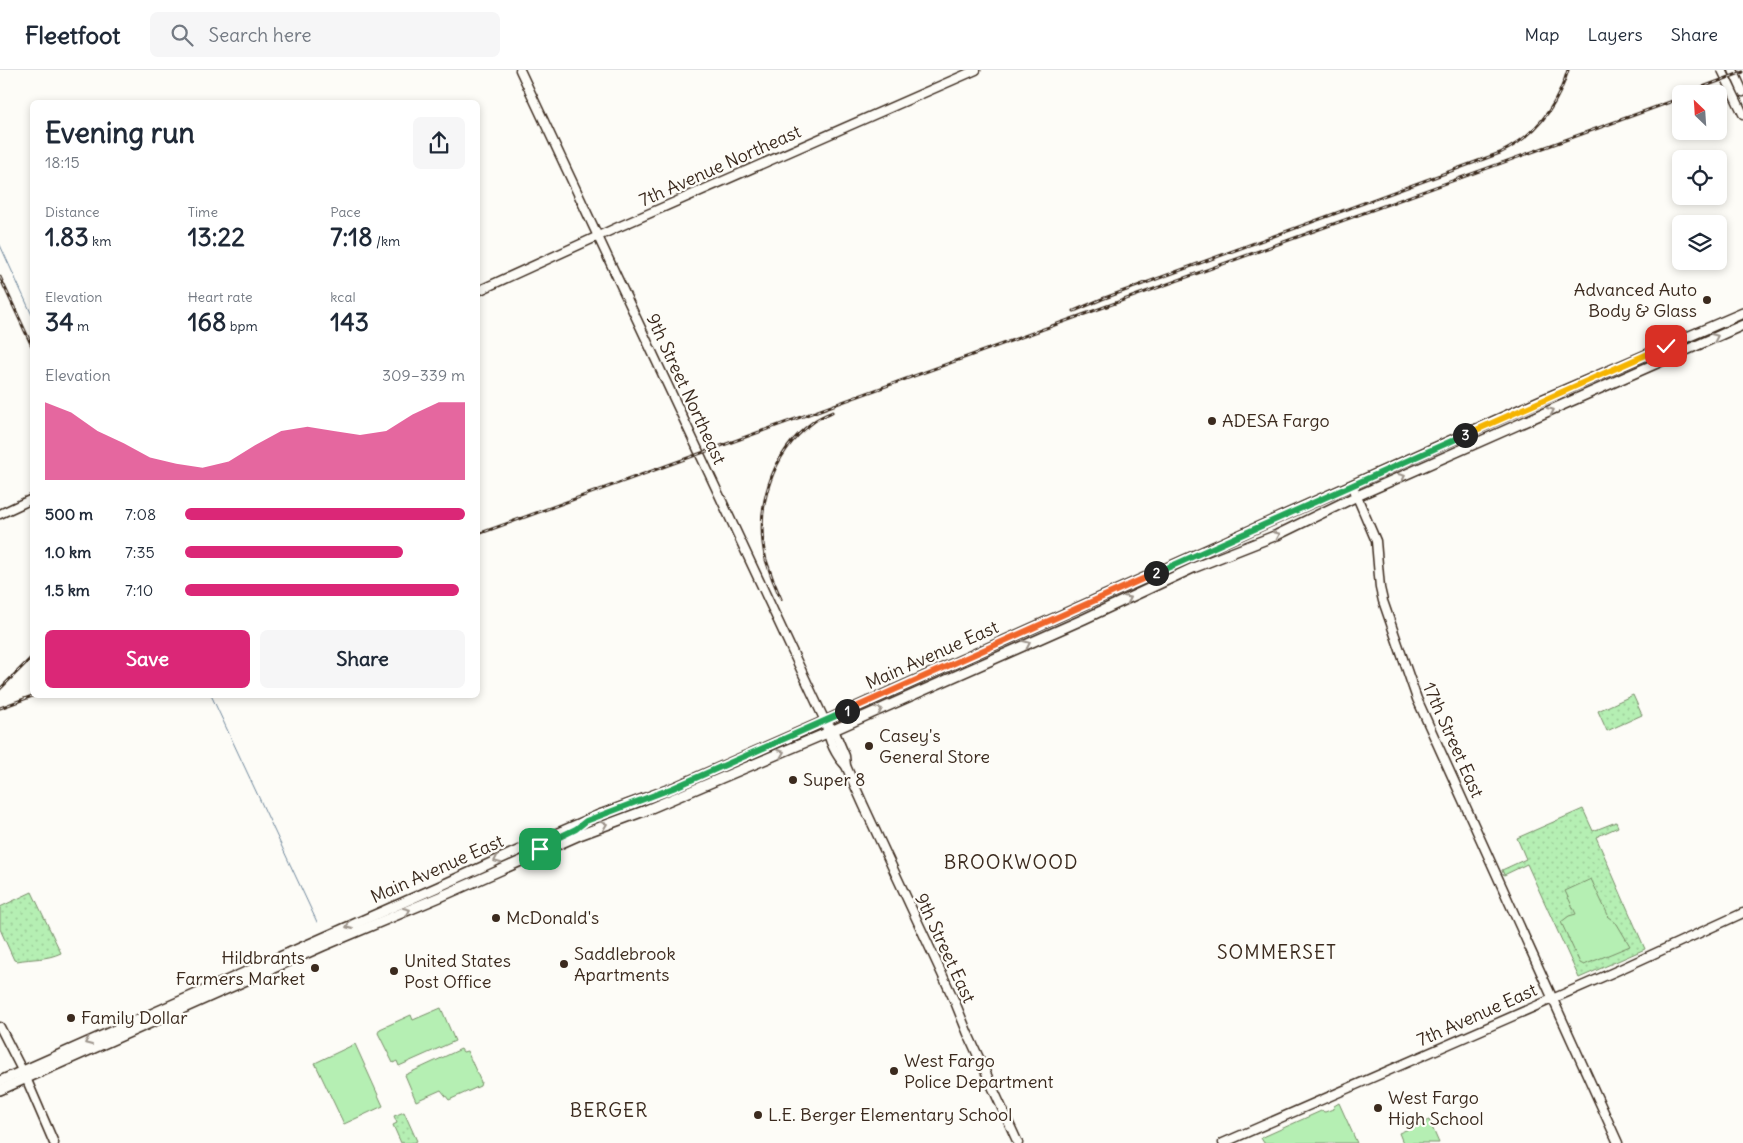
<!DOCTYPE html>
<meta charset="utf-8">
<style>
body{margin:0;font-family:Delius,sans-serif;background:#f6f6f7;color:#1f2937;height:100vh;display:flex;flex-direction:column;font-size:19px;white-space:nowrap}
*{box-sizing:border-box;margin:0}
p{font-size:16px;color:#747a83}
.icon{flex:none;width:28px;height:28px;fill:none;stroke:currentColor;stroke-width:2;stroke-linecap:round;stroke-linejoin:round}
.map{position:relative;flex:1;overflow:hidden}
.side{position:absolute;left:30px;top:30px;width:450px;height:598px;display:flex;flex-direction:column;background:#fff;border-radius:8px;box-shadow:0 2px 8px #0003}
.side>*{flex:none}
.needle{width:32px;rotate:335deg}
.controls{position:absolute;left:1672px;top:15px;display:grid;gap:10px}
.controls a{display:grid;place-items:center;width:55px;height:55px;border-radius:8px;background:#fff;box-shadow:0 2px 8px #0003;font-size:25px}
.pin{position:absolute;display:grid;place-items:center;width:42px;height:42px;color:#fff;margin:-21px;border-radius:10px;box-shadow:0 2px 8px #0006}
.km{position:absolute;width:25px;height:25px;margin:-12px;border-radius:50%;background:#222;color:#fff;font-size:14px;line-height:25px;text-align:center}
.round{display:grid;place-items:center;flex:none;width:52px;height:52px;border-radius:8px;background:#f6f6f7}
.head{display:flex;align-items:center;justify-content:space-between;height:85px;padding:0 15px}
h1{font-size:28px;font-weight:700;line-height:38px}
.metrics{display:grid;grid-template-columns:repeat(3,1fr);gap:8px;height:85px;padding:5px 15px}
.metrics div{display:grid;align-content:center}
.metrics b{font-size:25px;font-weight:700}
.metrics small{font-size:14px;font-weight:400}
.metrics p{font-size:14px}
.chart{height:140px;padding:10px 15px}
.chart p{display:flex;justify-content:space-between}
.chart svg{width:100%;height:90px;margin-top:5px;fill:#db2777;opacity:.7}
.action{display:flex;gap:10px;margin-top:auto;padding:10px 15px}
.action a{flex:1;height:58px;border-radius:8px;background:#db2777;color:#fff;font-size:20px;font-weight:700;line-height:58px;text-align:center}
.action a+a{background:#f6f6f7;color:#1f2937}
ul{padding:0 15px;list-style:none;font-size:16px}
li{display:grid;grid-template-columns:80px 60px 1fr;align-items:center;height:38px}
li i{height:12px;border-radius:6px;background:#db2777}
header{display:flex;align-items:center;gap:30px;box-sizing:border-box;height:70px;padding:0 25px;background:#fff;border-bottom:1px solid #e0e1e3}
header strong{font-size:24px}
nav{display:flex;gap:28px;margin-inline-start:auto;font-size:18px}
.search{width:350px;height:45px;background:#f6f6f7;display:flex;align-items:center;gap:12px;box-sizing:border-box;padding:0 18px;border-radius:8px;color:#747a83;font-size:19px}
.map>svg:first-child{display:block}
.grass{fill:url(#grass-dots);stroke:#788c68}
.garden{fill:#b5efb3;stroke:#788c68}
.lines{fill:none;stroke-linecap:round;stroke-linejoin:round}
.stream{stroke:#70889c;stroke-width:1}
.secondary-casing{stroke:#3b2a1e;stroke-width:11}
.primary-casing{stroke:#3b2a1e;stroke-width:12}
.secondary{stroke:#fdfcf7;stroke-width:8}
.primary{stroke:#fdfcf7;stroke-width:9}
.rail-casing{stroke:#3b2a1e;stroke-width:3}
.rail{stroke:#fdfcf7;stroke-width:1;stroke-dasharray:4;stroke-linecap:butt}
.oneway{stroke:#9c938a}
.split-1-casing{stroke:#fff;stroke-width:10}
.split-2-casing{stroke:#fff;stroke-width:10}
.split-3-casing{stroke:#fff;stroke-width:10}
.split-4-casing{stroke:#fff;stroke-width:10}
.split-1{stroke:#22a559;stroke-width:6}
.split-2{stroke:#f0652b;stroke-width:6}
.split-3{stroke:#22a559;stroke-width:6}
.split-4{stroke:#f5b400;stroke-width:6}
.poi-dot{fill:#3b2a1e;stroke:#fdfcf7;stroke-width:2}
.labels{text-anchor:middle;stroke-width:4.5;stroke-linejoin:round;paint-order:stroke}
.street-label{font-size:18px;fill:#3b2a1e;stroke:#fdfcf7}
.poi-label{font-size:18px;fill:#3b2a1e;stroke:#fdfcf7;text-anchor:start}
.neighbourhood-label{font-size:19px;letter-spacing:1px;fill:#3b2a1e;stroke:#fdfcf7}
</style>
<header>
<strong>Fleetfoot</strong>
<div class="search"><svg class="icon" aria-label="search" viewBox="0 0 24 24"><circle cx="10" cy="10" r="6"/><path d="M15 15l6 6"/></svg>Search here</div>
<nav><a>Map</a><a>Layers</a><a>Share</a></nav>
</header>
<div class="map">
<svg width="1743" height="1073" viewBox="0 0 1743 1073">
<defs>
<pattern id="grass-dots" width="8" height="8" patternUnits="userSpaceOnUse" patternTransform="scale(1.25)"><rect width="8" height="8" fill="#b5efb3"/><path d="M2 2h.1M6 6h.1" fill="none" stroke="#9dcd9a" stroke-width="1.8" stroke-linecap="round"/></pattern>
</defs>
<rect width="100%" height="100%" fill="#fdfcf7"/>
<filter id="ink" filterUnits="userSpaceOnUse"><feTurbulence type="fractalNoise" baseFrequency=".02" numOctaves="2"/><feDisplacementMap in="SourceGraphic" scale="10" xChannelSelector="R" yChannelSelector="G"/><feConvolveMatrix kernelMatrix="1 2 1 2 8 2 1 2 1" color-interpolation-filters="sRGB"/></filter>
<g filter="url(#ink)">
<g class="grass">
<polygon points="1633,625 1642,645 1607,661 1598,641"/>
<polygon points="1583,739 1593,761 1616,752 1618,757 1596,767 1645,879 1579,908 1527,794 1504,805 1502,800 1526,789 1517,768"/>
<path d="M32 822 61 883C46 890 33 888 17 891L14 890 0 859V837Z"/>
<polygon points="404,1042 417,1071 413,1073 401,1073 393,1055 397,1053 394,1046"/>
</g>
<g class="garden">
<polygon points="1591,809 1608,845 1607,846 1617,854 1630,876 1584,895 1580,893 1561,852 1569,846 1576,844 1565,821"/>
<polygon points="441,938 455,971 399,996 397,991 393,993 378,963 380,959 411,945 413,950"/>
<polygon points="355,974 383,1036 344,1054 315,993"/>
<polygon points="461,979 463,982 467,981 481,1012 480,1016 449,1030 441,1020 416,1031 405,1005"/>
<polygon points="1339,1033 1357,1073 1264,1073 1261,1068 1321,1041 1325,1042 1333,1039 1334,1036"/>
<polygon points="1429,1050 1439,1073 1403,1073 1399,1063"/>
</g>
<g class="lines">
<g class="stream">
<polyline points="0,175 32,245"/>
<polyline points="211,625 317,852"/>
</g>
<defs>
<g id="secondary">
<path d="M520 0 825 651C828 667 834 684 846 696"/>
<polyline points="1722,0 1743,44"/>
<polyline points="1733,0 1743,22"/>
<polyline points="478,221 616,158 976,0"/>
<polyline points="1352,415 1376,471 1380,518 1383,531 1417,629 1618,1073"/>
<polyline points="0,444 32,429"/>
<polyline points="830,656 834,660 845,686 846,696 863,734 955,932 968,964 1018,1073"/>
<polyline points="0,957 26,1008 54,1073"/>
<polyline points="1223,1073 1614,902 1743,843"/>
</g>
<g id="primary">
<polyline points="0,1011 438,817 535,773 597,746 673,718 825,651 1539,331 1743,243"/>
<polyline points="0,1020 323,876 442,826 582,764 644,741 827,663 1084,549 1193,498 1277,465 1357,426 1743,255"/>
</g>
</defs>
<use href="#secondary" class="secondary-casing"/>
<use href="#primary" class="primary-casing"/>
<use href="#secondary" class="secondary"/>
<use href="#primary" class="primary"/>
<defs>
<g id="rail">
<polyline points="1684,24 1743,2"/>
<polyline points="0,207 32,276"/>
<path d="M1074 241 1102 229 1500 83C1535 66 1557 37 1568 0"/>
<polyline points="478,464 1681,28"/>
<path d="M781 529C775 516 770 503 766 490 754 440 771 383 812 353 818 348 826 345 832 342"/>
<polyline points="0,619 32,587"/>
<polyline points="0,638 35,625"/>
</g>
</defs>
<use href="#rail" class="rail-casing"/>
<use href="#rail" class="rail"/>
</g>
<defs><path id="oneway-chevron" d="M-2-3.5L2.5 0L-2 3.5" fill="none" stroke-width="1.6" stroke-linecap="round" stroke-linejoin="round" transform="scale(1.25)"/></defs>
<g class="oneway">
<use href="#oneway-chevron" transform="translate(1715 267) rotate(-24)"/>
<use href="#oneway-chevron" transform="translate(1551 341) rotate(-24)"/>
<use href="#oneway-chevron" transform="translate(1402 407) rotate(-24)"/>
<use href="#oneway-chevron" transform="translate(1277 465) rotate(-24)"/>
<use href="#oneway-chevron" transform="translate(1128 529) rotate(-25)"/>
<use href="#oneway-chevron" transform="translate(1027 574) rotate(-24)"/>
<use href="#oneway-chevron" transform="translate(879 640) rotate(-24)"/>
<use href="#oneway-chevron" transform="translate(781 683) rotate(-22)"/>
<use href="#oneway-chevron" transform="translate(604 755) rotate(-21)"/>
<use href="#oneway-chevron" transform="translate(497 790) rotate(155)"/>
<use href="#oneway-chevron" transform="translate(407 841) rotate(-23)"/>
<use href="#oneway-chevron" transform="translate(349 856) rotate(157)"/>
<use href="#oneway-chevron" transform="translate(88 972) rotate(156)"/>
</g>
</g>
<g class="lines" filter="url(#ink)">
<defs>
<polyline id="split-1" points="540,779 545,774 576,759 586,751 673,718 847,641"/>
<polyline id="split-2" points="847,641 1156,503"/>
<polyline id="split-3" points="1156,503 1465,365"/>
<polyline id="split-4" points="1465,365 1666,276"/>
</defs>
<use href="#split-1" class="split-1-casing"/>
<use href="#split-2" class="split-2-casing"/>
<use href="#split-3" class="split-3-casing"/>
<use href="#split-4" class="split-4-casing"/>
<use href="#split-1" class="split-1"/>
<use href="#split-2" class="split-2"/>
<use href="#split-3" class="split-3"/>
<use href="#split-4" class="split-4"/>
</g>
<g class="poi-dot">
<circle cx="1707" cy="230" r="5"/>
<circle cx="1212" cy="351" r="5"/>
<circle cx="869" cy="676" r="5"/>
<circle cx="793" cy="710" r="5"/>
<circle cx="496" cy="848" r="5"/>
<circle cx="564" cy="894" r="5"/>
<circle cx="315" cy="898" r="5"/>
<circle cx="394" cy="901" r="5"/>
<circle cx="71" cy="948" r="5"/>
<circle cx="894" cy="1001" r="5"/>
<circle cx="1378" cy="1038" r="5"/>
<circle cx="758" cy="1045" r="5"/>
</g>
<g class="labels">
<g class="street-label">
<text transform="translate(720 96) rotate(-24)" y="6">7th Avenue Northeast</text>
<text transform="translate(686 319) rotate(65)" y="6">9th Street Northeast</text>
<text transform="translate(932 585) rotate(-24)" y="6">Main Avenue East</text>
<text transform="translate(1453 670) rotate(66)" y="6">17th Street East</text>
<text transform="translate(437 799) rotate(-24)" y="6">Main Avenue East</text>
<text transform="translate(945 878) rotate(65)" y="6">9th Street East</text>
<text transform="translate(1477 945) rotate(-24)" y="6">7th Avenue East</text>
</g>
<g class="poi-label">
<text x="1697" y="226" text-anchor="end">Advanced Auto<tspan x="1697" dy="21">Body &amp; Glass</tspan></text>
<text x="1222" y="357">ADESA Fargo</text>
<text x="879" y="672">Casey's<tspan x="879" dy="21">General Store</tspan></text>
<text x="803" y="716">Super 8</text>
<text x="506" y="854">McDonald's</text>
<text x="574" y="890">Saddlebrook<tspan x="574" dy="21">Apartments</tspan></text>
<text x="305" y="894" text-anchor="end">Hildbrants<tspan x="305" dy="21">Farmers Market</tspan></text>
<text x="404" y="897">United States<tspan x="404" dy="21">Post Office</tspan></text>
<text x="81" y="954">Family Dollar</text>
<text x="904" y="997">West Fargo<tspan x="904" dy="21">Police Department</tspan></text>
<text x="1388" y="1034">West Fargo<tspan x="1388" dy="21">High School</tspan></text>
<text x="768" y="1051">L.E. Berger Elementary School</text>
</g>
<g class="neighbourhood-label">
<text x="1011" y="799">BROOKWOOD</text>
<text x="1277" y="889">SOMMERSET</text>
<text x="609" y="1047">BERGER</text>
</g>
</g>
</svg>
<div class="controls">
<a><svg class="needle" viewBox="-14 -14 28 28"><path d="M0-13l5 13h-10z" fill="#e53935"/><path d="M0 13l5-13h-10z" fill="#747a83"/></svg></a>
<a><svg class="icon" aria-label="locate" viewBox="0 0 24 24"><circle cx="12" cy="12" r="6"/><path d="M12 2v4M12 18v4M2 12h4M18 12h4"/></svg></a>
<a><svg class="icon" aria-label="layers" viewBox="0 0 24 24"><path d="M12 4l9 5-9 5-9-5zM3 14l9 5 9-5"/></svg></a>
</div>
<div class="pin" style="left:540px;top:779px;background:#1e9e55"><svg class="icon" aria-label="arrive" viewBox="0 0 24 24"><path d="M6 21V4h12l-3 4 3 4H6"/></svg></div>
<div class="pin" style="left:1666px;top:276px;background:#d93025"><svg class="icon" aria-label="check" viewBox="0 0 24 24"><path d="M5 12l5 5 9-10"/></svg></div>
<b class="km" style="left:847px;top:641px">1</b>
<b class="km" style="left:1156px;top:503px">2</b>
<b class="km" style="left:1465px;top:365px">3</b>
<section class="side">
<div class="head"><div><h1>Evening run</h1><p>18:15</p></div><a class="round"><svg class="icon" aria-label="share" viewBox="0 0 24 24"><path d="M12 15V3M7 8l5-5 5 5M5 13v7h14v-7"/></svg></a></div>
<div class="metrics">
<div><p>Distance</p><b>1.83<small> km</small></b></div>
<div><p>Time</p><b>13:22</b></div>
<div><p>Pace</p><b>7:18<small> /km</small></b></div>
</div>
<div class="metrics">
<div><p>Elevation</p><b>34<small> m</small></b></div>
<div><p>Heart rate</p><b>168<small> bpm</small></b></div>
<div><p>kcal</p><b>143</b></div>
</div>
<div class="chart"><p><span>Elevation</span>309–339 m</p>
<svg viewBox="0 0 160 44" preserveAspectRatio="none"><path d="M0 44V6L10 11L20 20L30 26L40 33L50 36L60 38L70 35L80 27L90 20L100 18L110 20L120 22L130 20L140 12L150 6L160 6V44z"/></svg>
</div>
<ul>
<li><b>500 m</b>7:08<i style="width:100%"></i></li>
<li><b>1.0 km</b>7:35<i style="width:78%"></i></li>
<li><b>1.5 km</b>7:10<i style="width:98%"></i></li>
</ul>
<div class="action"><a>Save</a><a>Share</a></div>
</section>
</div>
